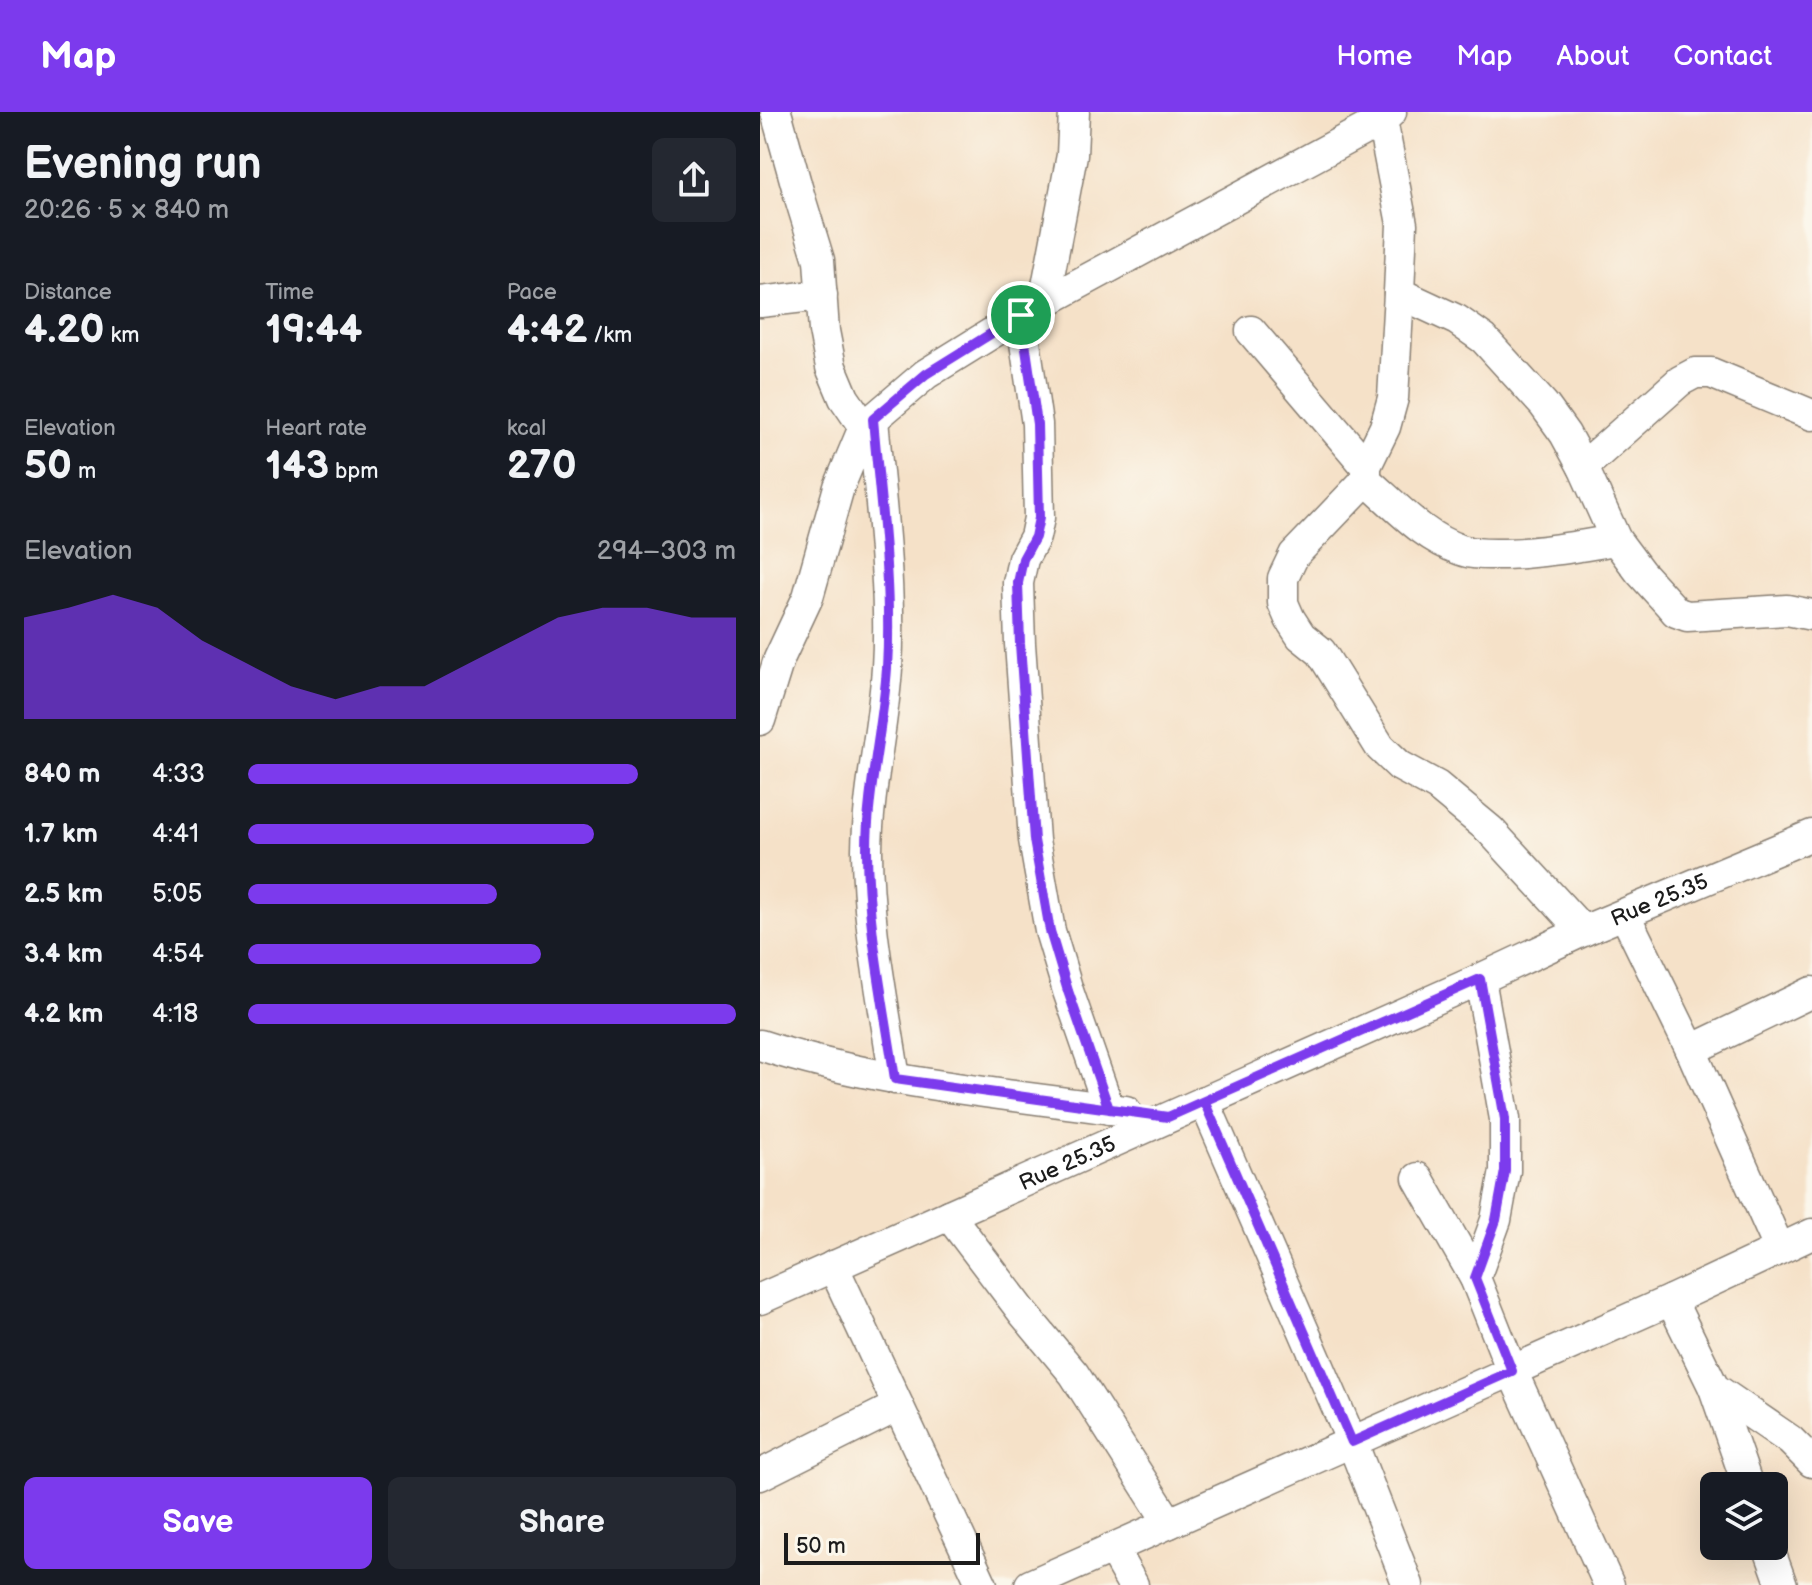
<!DOCTYPE html>
<meta charset="utf-8">
<style>
body{margin:0;font-family:"Balsamiq Sans",sans-serif;background:#242831;color:#f1f3f6;height:100vh;display:flex;flex-direction:column;font-size:30px;white-space:nowrap}
*{box-sizing:border-box;margin:0}
p{font-size:26px;color:#9ea1a6}
.icon{flex:none;width:44px;height:44px;fill:none;stroke:currentColor;stroke-width:2;stroke-linecap:round;stroke-linejoin:round}
.map{position:relative;flex:1;overflow:hidden}
.sheet{display:flex;flex-direction:column;background:#171b24;width:760px}
.sheet>*{flex:none}
.tools{position:absolute;left:940px;top:1360px;display:grid;gap:16px}
.tools a{display:grid;place-items:center;width:88px;height:88px;border-radius:12px;background:#171b24;box-shadow:0 8px 32px #0002;font-size:40px}
.scale{position:absolute;left:24px;bottom:20px;width:196px;box-sizing:border-box;padding-left:8px;border:4px solid #1c1c1c;border-top:0;font-size:22px;line-height:28px;white-space:nowrap;color:#1c1c1c;-webkit-text-stroke:6px #fbf7ec;paint-order:stroke}
.pin{position:absolute;display:grid;place-items:center;width:68px;height:68px;color:#fff;margin:-34px;border:4px solid #fff;border-radius:50%;box-shadow:0 2px 8px #0007}
.round{display:grid;place-items:center;flex:none;width:84px;height:84px;border-radius:12px;background:#242831}
.overview{display:flex;align-items:center;justify-content:space-between;height:136px;padding:0 24px}
h1{font-size:44px;font-weight:600;line-height:60px}
.figures{display:grid;grid-template-columns:repeat(3,1fr);gap:12px;height:136px;padding:8px 24px}
.figures div{display:grid;align-content:center}
.figures b{font-size:40px;font-weight:600}
.figures small{font-size:22px;font-weight:400}
.figures p{font-size:22px}
.chart{height:224px;padding:16px 24px}
.chart p{display:flex;justify-content:space-between}
.chart svg{width:100%;height:144px;margin-top:8px;fill:#7c3aed;opacity:.7}
.primary-button{display:flex;gap:16px;margin-top:auto;padding:16px 24px}
.primary-button a{flex:1;height:92px;border-radius:12px;background:#7c3aed;color:#fff;font-size:32px;font-weight:600;line-height:92px;text-align:center}
.primary-button a+a{background:#242831;color:#f1f3f6}
ul{padding:0 24px;list-style:none;font-size:26px}
li{display:grid;grid-template-columns:128px 96px 1fr;align-items:center;height:60px}
li i{height:20px;border-radius:10px;background:#7c3aed}
header{display:flex;align-items:center;gap:48px;box-sizing:border-box;height:112px;padding:0 40px;background:#7c3aed;color:#fff}
header strong{font-size:38px}
nav{display:flex;gap:44px;margin-inline-start:auto;font-size:28px}
main{display:flex;flex:1;min-height:0}
.map>svg:first-child{display:block}
.lines{fill:none;stroke-linecap:round;stroke-linejoin:round}
.minor-casing{stroke:#887e72;stroke-width:33}
.minor{stroke:#fff;stroke-width:30}
.route-casing{stroke:#fff;stroke-width:16}
.route{stroke:#7c3aed;stroke-width:10}
.labels{text-anchor:middle;stroke-width:7;stroke-linejoin:round;paint-order:stroke}
.street-label{font-size:22px;fill:#1c1c1c;stroke:#fbf7ec}
</style>
<header>
<strong>Map</strong>
<nav><a>Home</a><a>Map</a><a>About</a><a>Contact</a></nav>
</header>
<main>
<section class="sheet">
<div class="overview"><div><h1>Evening run</h1><p>20:26 · 5 × 840 m</p></div><a class="round"><svg class="icon" aria-label="share" viewBox="0 0 24 24"><path d="M12 15V3M7 8l5-5 5 5M5 13v7h14v-7"/></svg></a></div>
<div class="figures">
<div><p>Distance</p><b>4.20<small> km</small></b></div>
<div><p>Time</p><b>19:44</b></div>
<div><p>Pace</p><b>4:42<small> /km</small></b></div>
</div>
<div class="figures">
<div><p>Elevation</p><b>50<small> m</small></b></div>
<div><p>Heart rate</p><b>143<small> bpm</small></b></div>
<div><p>kcal</p><b>270</b></div>
</div>
<div class="chart"><p><span>Elevation</span>294–303 m</p>
<svg viewBox="0 0 160 44" preserveAspectRatio="none"><path d="M0 44V13L10 10L20 6L30 10L40 20L50 27L60 34L70 38L80 34L90 34L100 27L110 20L120 13L130 10L140 10L150 13L160 13V44z"/></svg>
</div>
<ul>
<li><b>840 m</b>4:33<i style="width:80%"></i></li>
<li><b>1.7 km</b>4:41<i style="width:71%"></i></li>
<li><b>2.5 km</b>5:05<i style="width:51%"></i></li>
<li><b>3.4 km</b>4:54<i style="width:60%"></i></li>
<li><b>4.2 km</b>4:18<i style="width:100%"></i></li>
</ul>
<div class="primary-button"><a>Save</a><a>Share</a></div>
</section>
<div class="map">
<svg width="1052" height="1473" viewBox="0 0 1052 1473">
<rect width="100%" height="100%" fill="#fbf7ec"/>
<filter id="ink" filterUnits="userSpaceOnUse"><feTurbulence type="fractalNoise" baseFrequency=".0125" numOctaves="2"/><feDisplacementMap in="SourceGraphic" scale="16" xChannelSelector="R" yChannelSelector="G"/><feConvolveMatrix kernelMatrix="1 2 1 2 8 2 1 2 1" color-interpolation-filters="sRGB"/></filter>
<filter id="wash" filterUnits="userSpaceOnUse"><feTurbulence type="fractalNoise" baseFrequency=".006" numOctaves="4" result="noise"/><feDisplacementMap in="SourceGraphic" scale="32" xChannelSelector="R" yChannelSelector="G"/><feGaussianBlur stdDeviation="1.8" result="paint"/><feColorMatrix in="noise" values="0 0 0 0 0 0 0 0 0 0 0 0 0 0 0 0 0 1.4 0 .05"/><feComposite in="paint" operator="in"/></filter>
<g filter="url(#wash)">
<rect width="100%" height="100%" fill="#f5e1c8"/>
</g>
<g filter="url(#ink)">
<g class="lines">
<defs>
<g id="minor">
<polyline points="16,0 40,86 59,148 64,219 71,255 84,286 104,315 166,262 261,203 622,8 631,0"/>
<polyline points="622,8 642,112 639,181 633,286 625,315 606,354 606,368 534,443 523,466 523,491 530,507 541,524 561,540 620,635 640,654 677,674 730,718 823,819"/>
<polyline points="639,181 697,208 724,227 784,293 805,322 823,355 856,428 880,460 910,493 916,500 927,504 1027,498 1052,503"/>
<polyline points="0,190 62,183"/>
<polyline points="284,190 312,43 314,0"/>
<polyline points="261,203 277,312 279,406 275,425 263,447 258,471 260,532 274,728 290,819 308,879 349,997"/>
<polyline points="491,219 606,354"/>
<path d="M113 307C120 389 132 474 127 556 123 617 108 677 107 738 107 814 124 892 135 967"/>
<polyline points="823,355 920,269 935,261 951,261 1052,303"/>
<path d="M606 368C635 393 664 426 701 438 715 443 730 442 745 442 782 441 819 434 856 428"/>
<polyline points="0,608 19,547 48,485 79,375 104,315"/>
<polyline points="865,803 931,938 1019,1136"/>
<path d="M0 933C119 972 243 981 366 999"/>
<polyline points="931,938 1052,880"/>
<polyline points="444,989 592,1330 648,1473"/>
<polyline points="658,1066 715,1166 752,1259 849,1473"/>
<polyline points="189,1103 264,1202 314,1262 409,1411"/>
<polyline points="73,1154 222,1473"/>
<polyline points="715,1166 736,1108 745,1059 745,1007 720,867"/>
<path id="s1" d="M0 1187 720 867 823 819 1052 723"/>
<polyline points="911,1188 954,1276 1030,1328 1052,1350"/>
<polyline points="954,1276 988,1374"/>
<polyline points="0,1363 138,1294"/>
<polyline points="1008,1434 1022,1473"/>
<polyline points="352,1436 373,1473"/>
<polyline points="270,1473 911,1188 1052,1122"/>
</g>
</defs>
<use href="#minor" class="minor-casing"/>
<use href="#minor" class="minor"/>
</g>
</g>
<g class="lines" filter="url(#ink)">
<defs>
<path id="route" d="M261 203 166 262 113 307C120 390 132 474 127 556 123 617 107 677 107 738 107 812 124 893 135 967L408 1005 444 989 592 1330 752 1259 715 1166 736 1108 745 1059V1007L720 867 444 989 408 1005 349 997 308 879 290 819 274 728 260 532 258 471 263 447 275 425 279 406 277 312 261 203"/>
</defs>
<use href="#route" class="route-casing"/>
<use href="#route" class="route"/>
</g>
<g class="labels">
<g class="street-label">
<text dy="8" stroke="none"><textPath href="#s1" startOffset="984">Rue 25.35</textPath></text>
<text dy="8" stroke="none"><textPath href="#s1" startOffset="336">Rue 25.35</textPath></text>
</g>
</g>
</svg>
<div class="tools">
<a><svg class="icon" aria-label="layers" viewBox="0 0 24 24"><path d="M12 4l9 5-9 5-9-5zM3 14l9 5 9-5"/></svg></a>
</div>
<div class="scale">50 m</div>
<div class="pin" style="left:261px;top:203px;background:#1e9e55"><svg class="icon" aria-label="arrive" viewBox="0 0 24 24"><path d="M6 21V4h12l-3 4 3 4H6"/></svg></div>
</div>
</main>
